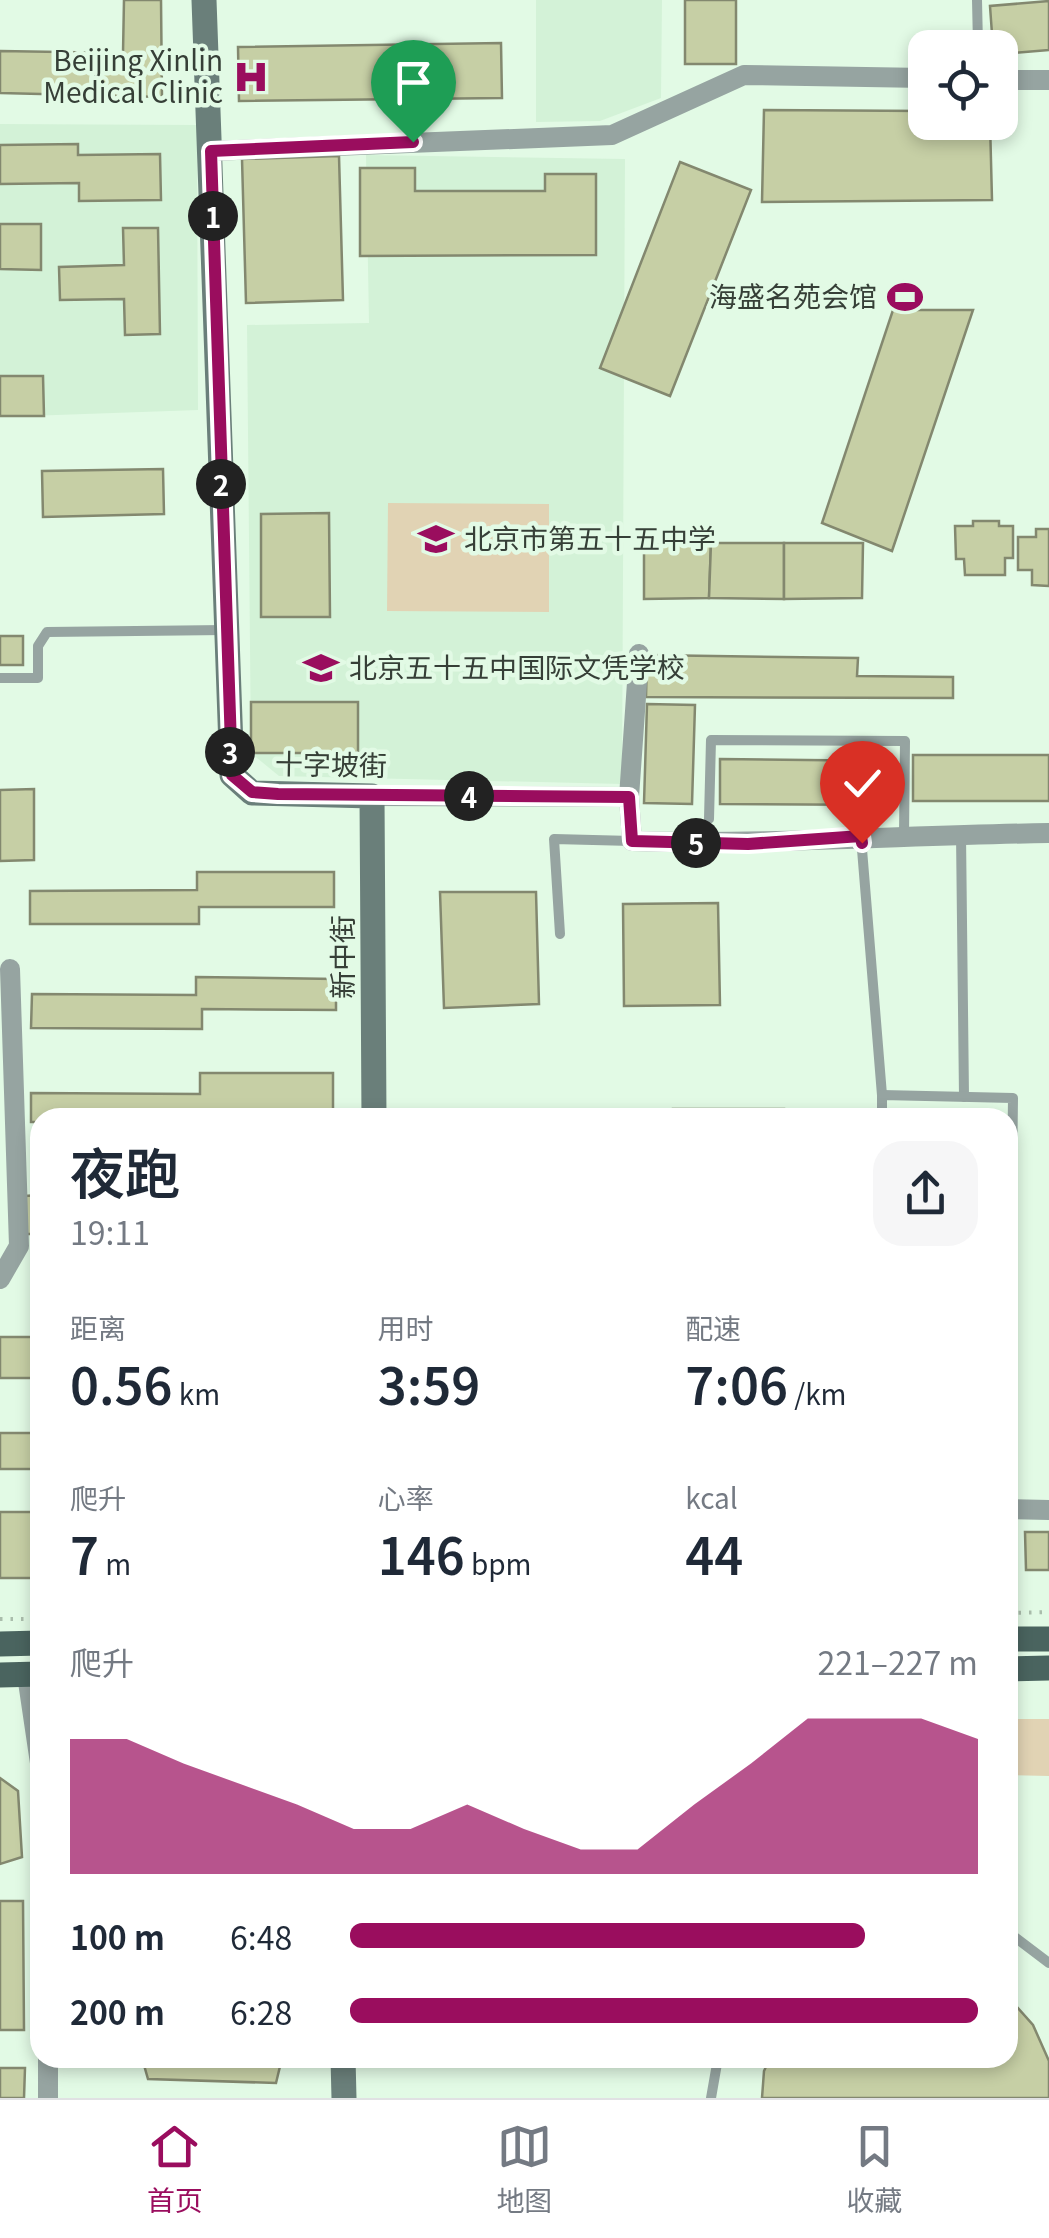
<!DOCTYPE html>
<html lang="zh">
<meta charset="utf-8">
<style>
body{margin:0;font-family:Georgia,"Noto Sans SC",serif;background:#f6f6f7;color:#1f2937;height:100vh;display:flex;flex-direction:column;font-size:38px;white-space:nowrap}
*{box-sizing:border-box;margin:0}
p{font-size:32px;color:#747a83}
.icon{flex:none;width:55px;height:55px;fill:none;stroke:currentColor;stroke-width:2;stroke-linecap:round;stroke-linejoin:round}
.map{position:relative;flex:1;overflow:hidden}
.side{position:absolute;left:30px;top:1108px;width:988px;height:960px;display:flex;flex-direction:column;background:#fff;border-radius:30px;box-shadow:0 5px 15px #0003}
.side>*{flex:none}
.tools{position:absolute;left:908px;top:30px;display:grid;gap:20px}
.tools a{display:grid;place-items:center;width:110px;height:110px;border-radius:20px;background:#fff;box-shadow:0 5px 15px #0003;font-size:50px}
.pin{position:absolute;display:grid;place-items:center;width:85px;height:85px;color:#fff;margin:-102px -42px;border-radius:50% 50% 50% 0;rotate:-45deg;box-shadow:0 0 10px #0007}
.pin .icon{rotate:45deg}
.km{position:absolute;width:50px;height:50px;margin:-25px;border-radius:50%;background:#222;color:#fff;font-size:28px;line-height:50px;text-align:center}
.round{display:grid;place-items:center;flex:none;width:105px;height:105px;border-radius:30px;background:#f6f6f7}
.head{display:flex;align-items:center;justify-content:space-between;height:170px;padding:0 40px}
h1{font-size:55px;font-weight:600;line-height:75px}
.metrics{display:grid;grid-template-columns:repeat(3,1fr);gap:15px;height:170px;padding:10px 40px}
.metrics div{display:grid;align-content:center}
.metrics b{font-size:50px;font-weight:600}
.metrics small{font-size:28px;font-weight:400}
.metrics p{font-size:28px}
.chart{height:280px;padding:20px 40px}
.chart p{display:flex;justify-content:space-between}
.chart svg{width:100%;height:180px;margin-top:10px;fill:#9a0d5e;opacity:.7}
ul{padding:0 40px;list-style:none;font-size:32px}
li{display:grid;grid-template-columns:160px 120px 1fr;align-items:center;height:75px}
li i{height:25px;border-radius:12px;background:#9a0d5e}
.dock{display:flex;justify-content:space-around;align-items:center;height:140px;border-top:2px solid #e0e1e3;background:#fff;font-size:28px;color:#747a83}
.dock a{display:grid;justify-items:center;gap:5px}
.dock .selected{color:#9a0d5e}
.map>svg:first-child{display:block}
.built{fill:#d3f2d7}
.green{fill:#e1d3b4}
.building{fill:#c6cfa5;stroke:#83886f;stroke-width:2.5}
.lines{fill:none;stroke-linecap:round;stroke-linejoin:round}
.path{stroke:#aabdac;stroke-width:4;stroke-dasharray:2.5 8;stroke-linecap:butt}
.lane{stroke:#96a4a1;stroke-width:10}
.street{stroke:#96a4a1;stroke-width:20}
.secondary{stroke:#6a7f7a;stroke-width:25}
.primary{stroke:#4a645f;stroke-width:25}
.route-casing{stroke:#fff;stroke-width:20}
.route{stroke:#9a0d5e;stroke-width:12}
.labels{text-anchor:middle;stroke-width:9;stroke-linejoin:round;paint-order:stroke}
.poi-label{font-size:28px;fill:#363f37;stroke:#e2fae5;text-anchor:end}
.street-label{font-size:28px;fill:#363f37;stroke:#e2fae5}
</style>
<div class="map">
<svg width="1049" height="2098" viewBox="0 0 1049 2098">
<rect width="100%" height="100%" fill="#e2fae5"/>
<g class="built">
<polygon points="536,0 662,0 661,98 600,121 536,122"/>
<polygon points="0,124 197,125 198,410 0,417"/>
<polygon points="366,155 625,159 622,784 279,776 251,753 247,325 369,323"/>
</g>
<g class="green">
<polygon points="388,503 549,504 549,612 387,611"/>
<polygon points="1008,1719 1049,1719 1049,1776 1008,1775"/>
</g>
<g class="building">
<polygon points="124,0 161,0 162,97 0,93 0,51 123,53"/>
<rect x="685" y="0" width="51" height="64"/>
<polygon points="1049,1 1049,50 1000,54 1000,48 993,48 990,6"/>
<polygon points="501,43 502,98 239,101 238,47"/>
<polygon points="764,110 925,111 925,122 990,122 992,200 762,202"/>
<polygon points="78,144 78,155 160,154 161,200 79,201 79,183 0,184 0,145"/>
<polygon points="339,156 343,300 246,303 242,159"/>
<polygon points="680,162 751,190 670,396 600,368"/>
<polygon points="360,168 415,168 415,191 545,191 545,174 596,174 596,255 360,256"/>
<polygon points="0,224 41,224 41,270 0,269"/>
<polygon points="123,228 158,228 160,334 125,335 124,299 60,300 59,267 124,265"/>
<polygon points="893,310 973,310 892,551 822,523"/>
<polygon points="0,376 43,376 44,416 0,416"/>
<polygon points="163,469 164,514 43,517 42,471"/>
<polygon points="329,513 330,617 261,617 261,514"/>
<polygon points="973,521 999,521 999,526 1013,526 1013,558 1005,558 1005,575 965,575 964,559 956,559 955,526 973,526"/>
<polygon points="1036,529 1049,529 1049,586 1032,585 1032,570 1018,570 1018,537 1036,537"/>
<polygon points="711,543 709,598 644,599 644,545"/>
<polygon points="711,543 784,543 784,599 709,598"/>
<polygon points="784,543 863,543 862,598 784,599"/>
<rect x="0" y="636" width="23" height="29"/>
<polygon points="647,655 858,658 857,676 953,677 953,698 646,697"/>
<rect x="251" y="702" width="107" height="51"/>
<polygon points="647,704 695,705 692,804 644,803"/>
<rect x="913" y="755" width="136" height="46"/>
<polygon points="720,759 894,761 894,805 720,804"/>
<polygon points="34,789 34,860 0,861 0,790"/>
<polygon points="197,872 334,872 334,907 199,907 199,924 30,924 30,891 197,890"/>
<polygon points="440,892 536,892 539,1004 444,1008"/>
<polygon points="718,903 720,1005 624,1006 623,904"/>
<polygon points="196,977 336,979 336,1010 202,1009 202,1029 31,1028 32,994 196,995"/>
<polygon points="200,1073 333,1073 333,1114 40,1118 40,1122 31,1122 31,1093 200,1094"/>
<rect x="673" y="1109" width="111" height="9"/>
<polygon points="40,1195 40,1234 25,1234 25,1196"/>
<rect x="0" y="1337" width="40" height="41"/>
<rect x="0" y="1433" width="40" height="36"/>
<rect x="0" y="1512" width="40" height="66"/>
<polygon points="1025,1532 1049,1532 1049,1570 1026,1570"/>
<polygon points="0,1778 18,1791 22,1857 0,1864"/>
<polygon points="0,1901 23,1901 24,2030 0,2030"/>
<polygon points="1008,1997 1033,2025 1049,2061 1049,2098 762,2098 764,2071 770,2058 1008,2058"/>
<polygon points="142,2058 282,2058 276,2083 148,2079"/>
<polygon points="0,2068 25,2068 24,2098 0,2098"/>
</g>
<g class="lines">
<g class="path">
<polyline points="1008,1613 1049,1612"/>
<polyline points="0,1619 40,1619"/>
</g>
<g class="lane">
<polyline points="977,0 978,45"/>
<polyline points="0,678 38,678 38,646 47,632 225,630"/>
<polyline points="709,819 711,740 905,741 904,835"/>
<polyline points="961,834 964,1097"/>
<polyline points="861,837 882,1095"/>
<polyline points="560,934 554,839 632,841"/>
<polyline points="882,1118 882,1095 1013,1098 1008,1497"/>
<polyline points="1008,1932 1049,1963"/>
<polyline points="711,2098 718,2058"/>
</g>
<g class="street">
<polyline points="1000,80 1049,80"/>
<polyline points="211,151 612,135 744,75 925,78"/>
<path d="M639 654 629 797 632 841C771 845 910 835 1049 833"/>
<polyline points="372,796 629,797"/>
<polyline points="0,1279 19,1246 10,969"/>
<polyline points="1008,1509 1049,1510"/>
<polyline points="1008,1525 1008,1568"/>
<polyline points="27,1675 40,1763"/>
<polyline points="48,2058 48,2098"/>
</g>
<g class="secondary">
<polyline points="204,0 232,775 252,793 372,796 374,1118"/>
<polyline points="343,2058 344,2098"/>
</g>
<g class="primary">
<polyline points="1008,1639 1049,1639"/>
<polyline points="0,1644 40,1643"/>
<polyline points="1008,1669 1049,1668"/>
<polyline points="0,1675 40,1674"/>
</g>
</g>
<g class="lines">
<defs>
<polyline id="route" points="413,142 211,151 232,775 252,792 278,794 629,797 632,841 748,844 861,836 862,843"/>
</defs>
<use href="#route" class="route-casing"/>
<use href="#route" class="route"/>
</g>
<defs>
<symbol id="hospital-bare" viewBox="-9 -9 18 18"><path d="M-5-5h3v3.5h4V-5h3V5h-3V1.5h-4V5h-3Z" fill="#9a0d5e" stroke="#e2fae5" stroke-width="2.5" paint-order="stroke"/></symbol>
<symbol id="stadium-bare" viewBox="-9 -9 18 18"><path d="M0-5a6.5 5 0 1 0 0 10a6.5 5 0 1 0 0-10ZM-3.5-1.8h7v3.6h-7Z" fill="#9a0d5e" stroke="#e2fae5" stroke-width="2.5" paint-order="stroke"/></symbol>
<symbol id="school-bare" viewBox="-9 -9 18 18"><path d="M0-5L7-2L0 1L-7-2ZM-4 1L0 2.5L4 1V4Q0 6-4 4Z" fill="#9a0d5e" stroke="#e2fae5" stroke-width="2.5" paint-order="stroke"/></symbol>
</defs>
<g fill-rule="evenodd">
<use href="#hospital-bare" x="226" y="52" width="50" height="50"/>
<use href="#stadium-bare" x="880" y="272" width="50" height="50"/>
<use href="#school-bare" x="411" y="514" width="50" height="50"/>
<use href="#school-bare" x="296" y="643" width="50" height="50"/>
</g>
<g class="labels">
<g class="poi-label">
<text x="223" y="71">Beijing Xinlin<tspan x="223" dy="32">Medical Clinic</tspan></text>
<text x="877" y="307">海盛名苑会馆</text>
<text x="464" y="549" text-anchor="start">北京市第五十五中学</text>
<text x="349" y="678" text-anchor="start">北京五十五中国际文凭学校</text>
</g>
<g class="street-label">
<text transform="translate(331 765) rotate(1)" y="10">十字坡街</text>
<text transform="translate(343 957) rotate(-90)" y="10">新中街</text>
</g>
</g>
</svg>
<div class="tools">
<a><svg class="icon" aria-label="locate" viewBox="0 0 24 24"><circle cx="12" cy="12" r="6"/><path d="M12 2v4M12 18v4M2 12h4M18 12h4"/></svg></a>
</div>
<div class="pin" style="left:413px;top:142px;background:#1e9e55"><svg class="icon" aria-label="arrive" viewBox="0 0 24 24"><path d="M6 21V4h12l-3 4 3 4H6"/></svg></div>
<div class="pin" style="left:862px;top:843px;background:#d93025"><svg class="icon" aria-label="check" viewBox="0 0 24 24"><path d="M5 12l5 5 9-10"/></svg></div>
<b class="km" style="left:213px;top:216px">1</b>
<b class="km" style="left:221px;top:484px">2</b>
<b class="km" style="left:230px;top:752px">3</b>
<b class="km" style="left:469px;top:796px">4</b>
<b class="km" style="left:696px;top:843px">5</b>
<section class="side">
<div class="head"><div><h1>夜跑</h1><p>19:11</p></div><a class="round"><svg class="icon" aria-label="share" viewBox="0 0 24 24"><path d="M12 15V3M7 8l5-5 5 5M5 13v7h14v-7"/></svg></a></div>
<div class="metrics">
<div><p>距离</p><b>0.56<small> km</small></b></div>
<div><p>用时</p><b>3:59</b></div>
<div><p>配速</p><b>7:06<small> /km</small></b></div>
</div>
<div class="metrics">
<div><p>爬升</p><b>7<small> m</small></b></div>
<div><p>心率</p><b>146<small> bpm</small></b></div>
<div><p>kcal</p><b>44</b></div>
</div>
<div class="chart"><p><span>爬升</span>221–227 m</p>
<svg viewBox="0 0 160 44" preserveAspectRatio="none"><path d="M0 44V11L10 11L20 17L30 22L40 27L50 33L60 33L70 27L80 33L90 38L100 38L110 27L120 17L130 6L140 6L150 6L160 11V44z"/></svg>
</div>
<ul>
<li><b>100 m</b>6:48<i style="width:82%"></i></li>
<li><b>200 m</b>6:28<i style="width:100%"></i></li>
</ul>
</section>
</div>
<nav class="dock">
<a class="selected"><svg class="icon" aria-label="home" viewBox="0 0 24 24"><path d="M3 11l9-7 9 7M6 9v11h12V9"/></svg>首页</a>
<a><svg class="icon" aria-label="map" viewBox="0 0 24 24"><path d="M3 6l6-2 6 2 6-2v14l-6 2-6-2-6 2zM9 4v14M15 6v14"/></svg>地图</a>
<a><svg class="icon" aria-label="saved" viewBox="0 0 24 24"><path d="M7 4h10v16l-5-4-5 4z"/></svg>收藏</a>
</nav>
